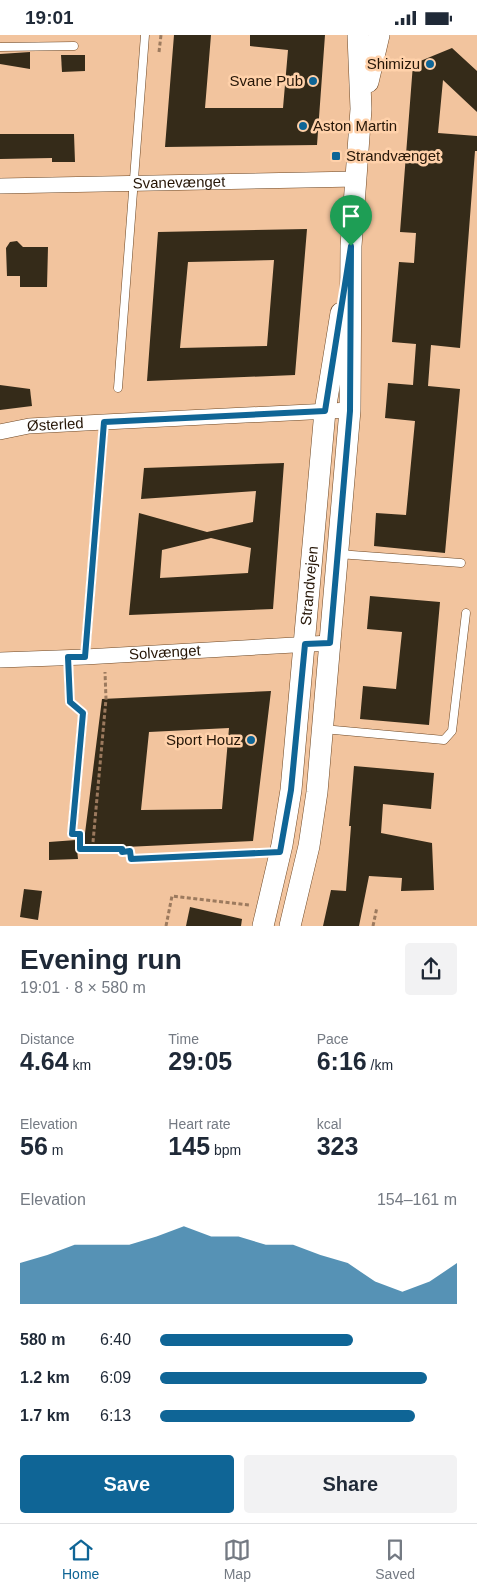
<!DOCTYPE html>
<meta charset="utf-8">
<style>
body{margin:0;font-family:Arial,sans-serif;background:#f2f2f3;color:#1f2937;height:100vh;display:flex;flex-direction:column;font-size:19px;white-space:nowrap}
*{box-sizing:border-box;margin:0}
p{font-size:16px;color:#747a83}
.icon{flex:none;width:28px;height:28px;fill:none;stroke:currentColor;stroke-width:2;stroke-linecap:round;stroke-linejoin:round}
.map{position:relative;height:891px;overflow:hidden}
.details{display:flex;flex-direction:column;background:#fff;flex:1}
.details>*{flex:none}
.pin{position:absolute;display:grid;place-items:center;width:42px;height:42px;color:#fff;margin:-51px -21px;border-radius:50% 50% 50% 0;rotate:-45deg;box-shadow:0 0 5px #0007}
.pin .icon{rotate:45deg}
.round{display:grid;place-items:center;flex:none;width:52px;height:52px;border-radius:5px;background:#f2f2f3}
.head{display:flex;align-items:center;justify-content:space-between;height:85px;padding:0 20px}
h1{font-size:28px;font-weight:700;line-height:38px}
.metrics{display:grid;grid-template-columns:repeat(3,1fr);gap:8px;height:85px;padding:5px 20px}
.metrics div{display:grid;align-content:center}
.metrics b{font-size:25px;font-weight:700}
.metrics small{font-size:14px;font-weight:400}
.metrics p{font-size:14px}
.chart{height:140px;padding:10px 20px}
.chart p{display:flex;justify-content:space-between}
.chart svg{width:100%;height:90px;margin-top:5px;fill:#0f6596;opacity:.7}
.cta{display:flex;gap:10px;margin-top:auto;padding:10px 20px}
.cta a{flex:1;height:58px;border-radius:5px;background:#0f6596;color:#fff;font-size:20px;font-weight:700;line-height:58px;text-align:center}
.cta a+a{background:#f2f2f3;color:#1f2937}
ul{padding:0 20px;list-style:none;font-size:16px}
li{display:grid;grid-template-columns:80px 60px 1fr;align-items:center;height:38px}
li i{height:12px;border-radius:6px;background:#0f6596}
.status{display:flex;justify-content:space-between;align-items:center;height:35px;padding:0 25px;background:#fff;direction:ltr}
.status svg{height:14px;fill:currentColor}
.tab-bar{display:flex;justify-content:space-around;align-items:center;height:70px;border-top:1px solid #e0e1e3;background:#fff;font-size:14px;color:#747a83}
.tab-bar a{display:grid;justify-items:center;gap:2px}
.tab-bar .on{color:#0f6596}
.map>svg:first-child{display:block}
.building{fill:#352b19;fill-rule:evenodd}
.lines{fill:none;stroke-linecap:round;stroke-linejoin:round}
.lane-casing{stroke:#6d4724;stroke-width:9}
.street-casing{stroke:#6d4724;stroke-width:16}
.secondary-casing{stroke:#6d4724;stroke-width:22}
.path{stroke:#9c7a5e;stroke-width:3;stroke-dasharray:4 2.5;stroke-linecap:butt}
.lane{stroke:#fff;stroke-width:8}
.street{stroke:#fff;stroke-width:15}
.secondary{stroke:#fff;stroke-width:21}
.route-casing{stroke:#fff;stroke-width:10}
.route{stroke:#0f6596;stroke-width:6}
.poi-dot{fill:#0f6596;stroke:#ffd1aa;stroke-width:2}
.labels{text-anchor:middle;stroke-width:5;stroke-linejoin:round;paint-order:stroke}
.poi-label{font-size:15px;fill:#261607;stroke:#ffd1aa;text-anchor:end}
.street-label{font-size:15px;fill:#261607;stroke:#ffd1aa}
</style>
<div class="status"><b>19:01</b><svg viewBox="0 0 49 12"><path d="M0 12V9h3v3zM5 12V6h3v6zM10 12V3h3v9zM15 12V0h3v12zM26 1h20v11H26zM47 4h2v5h-2z"/></svg></div>
<div class="map">
<svg width="477" height="891" viewBox="0 0 477 891">
<rect width="100%" height="100%" fill="#f2c49e"/>
<g class="building">
<polygon points="174,0 211,0 205,73 283,73 288,15 250,11 250,0 325,0 317,110 165,112"/>
<polygon points="452,13 477,36 477,77 443,45 438,98 477,101 477,116 475,116 460,313 431,310 428,351 460,354 445,518 374,511 376,478 406,480 415,386 385,383 388,348 413,350 416,309 392,307 399,227 414,228 416,198 400,197 413,29"/>
<polygon points="30,17 30,34 0,29 0,19"/>
<polygon points="61,20 85,20 85,36 62,37"/>
<polygon points="0,99 74,99 75,127 52,127 52,123 0,124"/>
<path d="M307 194 295 340 147 346 158 197ZM274 225 267 311 180 313 188 227Z"/>
<polygon points="17,206 23,212 48,212 47,252 20,252 20,241 7,241 6,213 10,207"/>
<polygon points="0,350 30,354 32,371 0,375"/>
<path d="M284 428 273 574 129 580 139 478 207 497 253 487 256 456 141 464 144 433ZM211 503 251 513 248 538 160 543 162 515Z"/>
<polygon points="370,561 440,567 429,690 360,684 363,651 396,654 402,597 367,594"/>
<path d="M271 656 253 806 83 814 102 664ZM229 693 222 774 141 775 149 697Z"/>
<polygon points="354,731 434,738 431,774 383,769 381,798 432,808 434,855 401,856 402,843 369,841 359,891 323,891 331,855 346,856 351,791 349,791"/>
<polygon points="76,805 78,824 49,825 49,807"/>
<polygon points="24,854 42,856 38,885 20,882"/>
<polygon points="190,872 242,884 241,891 186,891"/>
</g>
<g class="lines">
<defs>
<g id="lane">
<polyline points="0,12 74,11"/>
<polyline points="118,353 145,0"/>
<polyline points="338,519 461,528"/>
<polyline points="85,622 104,387"/>
<polyline points="68,623 70,667 83,678 72,799"/>
<polyline points="323,694 444,705 452,696 466,578"/>
</g>
<g id="street">
<path id="s1" d="M0 151 357 144"/>
<path id="s2" d="M0 397 29 391 104 387 350 375"/>
<path id="s3" d="M0 625 85 622 330 608"/>
</g>
<g id="secondary">
<polyline points="368,47 379,0"/>
<path id="s4" d="M263 891 282 810 291 755 325 376 341 278"/>
<polyline points="290,891 309,811 317,757 350,375 351,211 361,74 358,0"/>
</g>
</defs>
<use href="#lane" class="lane-casing"/>
<use href="#street" class="street-casing"/>
<use href="#secondary" class="secondary-casing"/>
<g class="path">
<polyline points="159,17 161,0"/>
<polyline points="93,807 106,664 105,637"/>
<polyline points="80,809 80,814 122,814 122,817 131,817 131,823 261,818"/>
<polyline points="166,891 172,861 249,870"/>
<polyline points="373,891 377,872"/>
</g>
<use href="#lane" class="lane"/>
<use href="#street" class="street"/>
<use href="#secondary" class="secondary"/>
</g>
<g class="lines">
<defs>
<polygon id="route" points="351,211 350,376 330,608 305,609 291,755 280,817 131,824 130,816 122,817 122,814 80,814 80,799 72,799 83,678 70,667 68,622 85,622 104,387 325,376"/>
</defs>
<use href="#route" class="route-casing"/>
<use href="#route" class="route"/>
</g>
<g class="poi-dot">
<circle cx="430" cy="29" r="5"/>
<circle cx="313" cy="46" r="5"/>
<circle cx="303" cy="91" r="5"/>
<rect x="331" y="116" width="10" height="10" rx="2.5"/>
<circle cx="251" cy="705" r="5"/>
</g>
<g class="labels">
<g class="poi-label">
<text x="420" y="34">Shimizu</text>
<text x="303" y="51">Svane Pub</text>
<text x="313" y="96" text-anchor="start">Aston Martin</text>
<text x="346" y="126" text-anchor="start">Strandvænget</text>
<text x="241" y="710">Sport Houz</text>
</g>
<g class="street-label">
<text dy="5" stroke="none"><textPath href="#s1" startOffset="179">Svanevænget</textPath></text>
<text dy="5" stroke="none"><textPath href="#s2" startOffset="56">Østerled</textPath></text>
<text dy="5" stroke="none"><textPath href="#s4" startOffset="344">Strandvejen</textPath></text>
<text dy="5" stroke="none"><textPath href="#s3" startOffset="165">Solvænget</textPath></text>
</g>
</g>
</svg>
<div class="pin" style="left:351px;top:211px;background:#1e9e55"><svg class="icon" aria-label="arrive" viewBox="0 0 24 24"><path d="M6 21V4h12l-3 4 3 4H6"/></svg></div>
</div>
<section class="details">
<div class="head"><div><h1>Evening run</h1><p>19:01 · 8 × 580 m</p></div><a class="round"><svg class="icon" aria-label="share" viewBox="0 0 24 24"><path d="M12 15V3M7 8l5-5 5 5M5 13v7h14v-7"/></svg></a></div>
<div class="metrics">
<div><p>Distance</p><b>4.64<small> km</small></b></div>
<div><p>Time</p><b>29:05</b></div>
<div><p>Pace</p><b>6:16<small> /km</small></b></div>
</div>
<div class="metrics">
<div><p>Elevation</p><b>56<small> m</small></b></div>
<div><p>Heart rate</p><b>145<small> bpm</small></b></div>
<div><p>kcal</p><b>323</b></div>
</div>
<div class="chart"><p><span>Elevation</span>154–161 m</p>
<svg viewBox="0 0 160 44" preserveAspectRatio="none"><path d="M0 44V24L10 20L20 15L30 15L40 15L50 11L60 6L70 11L80 11L90 15L100 15L110 20L120 24L130 33L140 38L150 33L160 24V44z"/></svg>
</div>
<ul>
<li><b>580 m</b>6:40<i style="width:65%"></i></li>
<li><b>1.2 km</b>6:09<i style="width:90%"></i></li>
<li><b>1.7 km</b>6:13<i style="width:86%"></i></li>
</ul>
<div class="cta"><a>Save</a><a>Share</a></div>
</section>
<nav class="tab-bar">
<a class="on"><svg class="icon" aria-label="home" viewBox="0 0 24 24"><path d="M3 11l9-7 9 7M6 9v11h12V9"/></svg>Home</a>
<a><svg class="icon" aria-label="map" viewBox="0 0 24 24"><path d="M3 6l6-2 6 2 6-2v14l-6 2-6-2-6 2zM9 4v14M15 6v14"/></svg>Map</a>
<a><svg class="icon" aria-label="saved" viewBox="0 0 24 24"><path d="M7 4h10v16l-5-4-5 4z"/></svg>Saved</a>
</nav>
